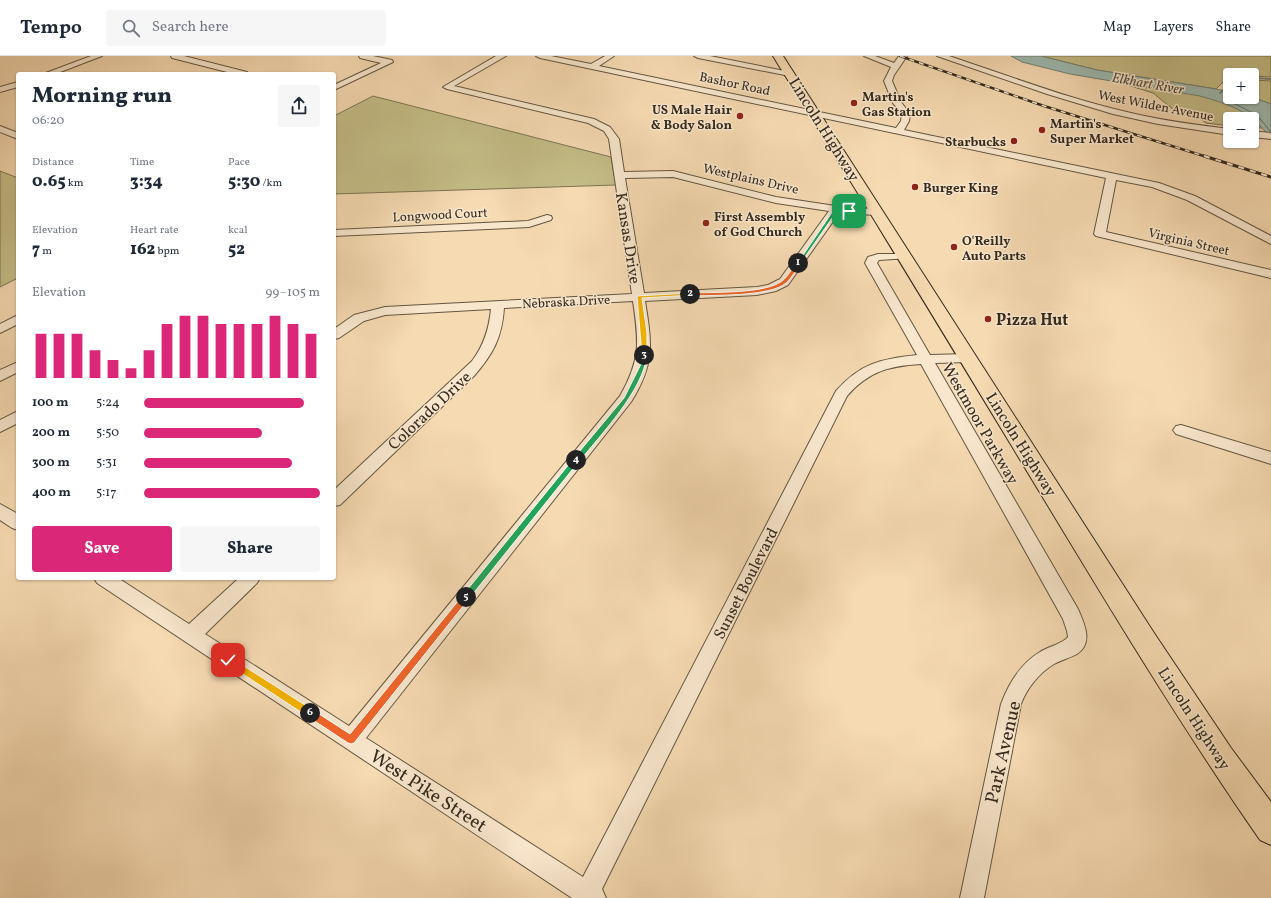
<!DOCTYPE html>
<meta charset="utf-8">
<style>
body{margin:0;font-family:Vollkorn,serif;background:#f6f6f7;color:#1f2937;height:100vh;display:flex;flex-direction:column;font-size:15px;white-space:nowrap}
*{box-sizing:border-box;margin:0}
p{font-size:13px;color:#747a83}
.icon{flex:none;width:22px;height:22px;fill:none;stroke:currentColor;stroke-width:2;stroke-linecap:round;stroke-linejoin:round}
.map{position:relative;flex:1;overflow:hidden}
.side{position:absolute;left:16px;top:16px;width:320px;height:508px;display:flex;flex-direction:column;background:#fff;border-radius:4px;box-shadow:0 1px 3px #0004}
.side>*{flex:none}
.fabs{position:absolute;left:1223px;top:12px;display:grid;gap:8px}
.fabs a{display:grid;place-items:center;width:36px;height:36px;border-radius:4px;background:#fff;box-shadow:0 1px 3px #0004;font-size:20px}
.pin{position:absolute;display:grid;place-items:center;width:34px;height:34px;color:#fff;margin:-17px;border-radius:8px;box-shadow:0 2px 6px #0006}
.km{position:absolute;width:20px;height:20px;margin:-10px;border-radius:50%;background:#222;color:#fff;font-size:11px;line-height:20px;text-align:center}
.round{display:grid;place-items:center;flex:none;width:42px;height:42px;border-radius:4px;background:#f6f6f7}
.overview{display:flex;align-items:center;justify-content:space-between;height:68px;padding:0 16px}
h1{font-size:22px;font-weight:800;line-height:30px}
.stats{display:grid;grid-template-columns:repeat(3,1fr);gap:6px;height:68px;padding:4px 16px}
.stats div{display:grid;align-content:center}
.stats b{font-size:17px;font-weight:800}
.stats small{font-size:11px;font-weight:400}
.stats p{font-size:11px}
.chart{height:112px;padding:8px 16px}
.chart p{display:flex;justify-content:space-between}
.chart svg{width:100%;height:72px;margin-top:4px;stroke:#db2777;stroke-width:6}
.primary-button{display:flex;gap:8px;margin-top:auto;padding:8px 16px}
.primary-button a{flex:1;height:46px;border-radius:4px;background:#db2777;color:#fff;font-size:16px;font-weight:800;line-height:46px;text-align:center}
.primary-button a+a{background:#f6f6f7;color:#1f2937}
ul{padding:0 16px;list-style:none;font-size:13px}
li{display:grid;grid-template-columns:64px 48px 1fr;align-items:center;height:30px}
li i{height:10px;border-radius:5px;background:#db2777}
header{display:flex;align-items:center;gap:24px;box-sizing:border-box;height:56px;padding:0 20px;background:#fff;border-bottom:1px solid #e0e1e3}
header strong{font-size:19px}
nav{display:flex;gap:22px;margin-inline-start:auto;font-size:14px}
.search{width:280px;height:36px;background:#f6f6f7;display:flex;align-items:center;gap:10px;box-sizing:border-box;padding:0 14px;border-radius:4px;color:#747a83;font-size:15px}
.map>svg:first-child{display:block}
.green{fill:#c4bd87;stroke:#7c7452}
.water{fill:#9dbab1;stroke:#738076}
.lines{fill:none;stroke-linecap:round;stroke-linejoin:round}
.shore{stroke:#687267;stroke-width:1}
.stream{stroke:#738076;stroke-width:2}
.minor-casing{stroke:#645642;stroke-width:2}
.highway-casing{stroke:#342a1d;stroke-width:2}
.minor{fill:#f9e7cd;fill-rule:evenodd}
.highway{fill:#f6dab2;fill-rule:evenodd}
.rail-far1-casing{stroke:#342a1d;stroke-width:2.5}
.rail-casing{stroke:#342a1d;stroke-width:3}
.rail-far1{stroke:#f9e7cd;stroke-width:1.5;stroke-dasharray:5;stroke-linecap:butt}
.rail{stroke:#f9e7cd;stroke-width:2;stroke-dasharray:6;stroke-linecap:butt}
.split-1{fill:#22a559;stroke:#fff}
.split-2{fill:#f0652b;stroke:#fff}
.split-3{fill:#f5b400;stroke:#fff}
.split-4{fill:#22a559;stroke:#fff}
.split-5{fill:#22a559;stroke:#fff}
.split-6{fill:#f0652b;stroke:#fff}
.split-7{fill:#f5b400;stroke:#fff}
.poi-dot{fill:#8f2418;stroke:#f9e7cd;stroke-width:1.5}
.labels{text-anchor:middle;stroke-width:3;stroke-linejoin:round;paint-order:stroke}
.far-street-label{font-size:13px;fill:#342a1d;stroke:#f9e7cd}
.far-poi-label{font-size:13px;font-weight:bold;fill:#342a1d;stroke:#f9e7cd;text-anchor:start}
.far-water-label{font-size:14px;font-style:italic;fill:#4e4e42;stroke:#f9e7cd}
.street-label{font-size:16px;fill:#342a1d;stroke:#f9e7cd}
.poi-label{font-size:16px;font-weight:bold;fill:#342a1d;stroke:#f9e7cd;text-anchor:start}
.near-street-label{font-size:19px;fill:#342a1d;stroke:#f9e7cd}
</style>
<header>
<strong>Tempo</strong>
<div class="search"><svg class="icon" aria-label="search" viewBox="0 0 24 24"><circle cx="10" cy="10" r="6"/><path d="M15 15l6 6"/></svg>Search here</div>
<nav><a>Map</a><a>Layers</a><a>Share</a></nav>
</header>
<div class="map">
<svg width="1271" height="842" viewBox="0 0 1271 842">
<rect width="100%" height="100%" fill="#f6dab2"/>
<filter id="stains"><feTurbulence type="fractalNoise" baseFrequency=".005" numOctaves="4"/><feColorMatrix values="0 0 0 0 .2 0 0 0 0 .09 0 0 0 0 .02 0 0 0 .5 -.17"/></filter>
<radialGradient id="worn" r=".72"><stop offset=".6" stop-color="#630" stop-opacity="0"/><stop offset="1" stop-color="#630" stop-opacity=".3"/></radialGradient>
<g class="green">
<polygon points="1041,0 1271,0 1271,21 1230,19 1230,23 1222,27 1216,33 1097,14"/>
<polygon points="1252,24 1271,25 1271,48 1252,41"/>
<path d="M1121 27C1168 36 1229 35 1264 72H1252V63H1230V70L1206 67 1199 62 1190 58 1175 55 1153 37Z"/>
<polygon points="373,40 611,101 616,129 334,138 334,60"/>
<polygon points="0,115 18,122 18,222 0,231"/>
</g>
<path class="water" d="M1011 0H1041L1097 14 1216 33 1230 36V41H1252L1271 48V84C1252 55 1231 49 1200 40L1070 18 1022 6Z"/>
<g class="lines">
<polyline class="shore" points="1230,40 1224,40 1223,42 1257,59 1271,76"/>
<g class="stream">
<polyline points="1252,22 1271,23"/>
<polyline points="1220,37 1230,28"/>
</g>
<defs>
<g id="minor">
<polygon points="91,0 102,0 55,18 43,18"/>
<polygon points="171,0 184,0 247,16 248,18 235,18 172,2"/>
<polygon points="359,0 373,0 392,4 393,6 334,34 334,29 381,7 360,2"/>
<path d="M496 0H506L454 30 594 63 610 71 619 83 624 116 673 115 776 141 849 152 877 153 882 156 877 159 839 157 788 229 776 235 757 239 645 245C652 288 655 308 631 346L366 682 583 821 836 335C861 307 881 303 917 299L865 207 868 201 878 198H909L911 200 909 202 879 204 877 207 930 299 968 298 973 299 975 302 973 305 968 306 935 307 1078 553C1084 567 1094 587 1077 598 1070 602 1061 604 1054 608 1039 617 1027 632 1021 648L984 842H960L1001 648C1009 627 1020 608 1040 596 1048 591 1058 589 1066 583L1068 581 1067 575 1063 563 921 308C889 310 869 315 847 340L602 833 606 842H572L97 527 94 522H118L189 568 239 522H260L257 527 205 578 349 670 620 340C641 303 639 286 633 245L504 252C502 282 493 298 474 320L340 449 334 450V434L472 305C484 289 489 273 491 253L385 259 364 265 339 282 334 283V273L354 259 385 251 632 238 609 83 604 75 588 67 447 33 443 31ZM673 121 776 147 829 155 780 223 768 229 757 231 644 237 625 122Z"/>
<polygon points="536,0 551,0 591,8 605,0 614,0 599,10 896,72 901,65 902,58 893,47 884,25 891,11 864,0 875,0 894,7 899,0 907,0 894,19 892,25 901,46 910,58 909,65 904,74 1159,127 1195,140 1271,180 1271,188 1187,144 1152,131 1116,124 1106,176 1271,214 1271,222 1096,180 1094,178 1106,122 540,2"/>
<polygon points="694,0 710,0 790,16 794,18 790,20 698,2"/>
<path d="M937 0H949C1009 20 1069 43 1131 57 1164 65 1197 69 1230 73V79L1158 68 1113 58 1047 38Z"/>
<polygon points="18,26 18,31 0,36 0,31"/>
<polygon points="0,70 18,77 18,83 0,76"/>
<polygon points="1252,75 1271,77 1271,83 1252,81"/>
<polygon points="547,159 551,160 552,162 551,164 529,171 334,180 334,174 528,165"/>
<polygon points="18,259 18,268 0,277 0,268"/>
<polygon points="18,306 18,316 0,325 0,314"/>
<polygon points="18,355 18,367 0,376 0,364"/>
<polygon points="1181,369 1271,396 1271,408 1176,378 1173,374 1176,370"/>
<polygon points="0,448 18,458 18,474 12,472 0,464"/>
</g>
<path id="highway" d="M773 0H783L1154 577 1231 692 1271 746V789L1260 784C1172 657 1093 524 1013 392 934 261 854 130 773 0Z"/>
</defs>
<use href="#minor" class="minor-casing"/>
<use href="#highway" class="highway-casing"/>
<use href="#minor" class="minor"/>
<use href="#highway" class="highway"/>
<defs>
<polyline id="rail-far1" points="900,0 1044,50 1207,101"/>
<polyline id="rail" points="1204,100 1271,121"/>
</defs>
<use href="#rail-far1" class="rail-far1-casing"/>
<use href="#rail" class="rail-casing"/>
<use href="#rail-far1" class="rail-far1"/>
<use href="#rail" class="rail"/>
</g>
<polygon class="split-1" points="835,152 851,155 849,156 837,155 800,208 797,208"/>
<path class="split-2" d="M797 206 801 207C796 213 792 222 786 227 770 241 712 239 690 240L688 238 690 237C713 236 765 238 782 225 788 221 792 212 797 206Z"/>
<polygon class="split-3" points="690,237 693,238 692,239 642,242 647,277 647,299 642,300 637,240"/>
<path class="split-4" d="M642 298 647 299C643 335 601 378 579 406H574V402L624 342 641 308Z"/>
<polygon class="split-5" points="574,402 576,402 580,404 468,544 463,544 463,539"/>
<polygon class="split-6" points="466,538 468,539 468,544 354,687 351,688 348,687 307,660 305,657 307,654 313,654 350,678 463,539"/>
<polygon class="split-7" points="228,600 313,654 314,657 313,660 307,660 226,607 224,604"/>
<g class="poi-dot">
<circle cx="854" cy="47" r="4"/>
<circle cx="740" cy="60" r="4"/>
<circle cx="1042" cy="74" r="4"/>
<circle cx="1014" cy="85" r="4"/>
<circle cx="915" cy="131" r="4"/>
<circle cx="706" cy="167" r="4"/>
<circle cx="954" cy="191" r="4"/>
<circle cx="988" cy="263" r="4"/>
</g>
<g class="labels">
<g class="far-street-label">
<text transform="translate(735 27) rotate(12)" y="5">Bashor Road</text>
<text transform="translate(1156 49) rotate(11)" y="5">West Wilden Avenue</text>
<text transform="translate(751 122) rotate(13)" y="5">Westplains Drive</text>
<text transform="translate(440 158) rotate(-3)" y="5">Longwood Court</text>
<text transform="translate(1189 185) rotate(13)" y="5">Virginia Street</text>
<text transform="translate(566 245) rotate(-3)" y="5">Nebraska Drive</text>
</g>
<g class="far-poi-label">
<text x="862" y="45">Martin's<tspan x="862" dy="15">Gas Station</tspan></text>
<text x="732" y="58" text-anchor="end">US Male Hair<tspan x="732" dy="15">&amp; Body Salon</tspan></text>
<text x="1050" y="72">Martin's<tspan x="1050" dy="15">Super Market</tspan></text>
<text x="1006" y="90" text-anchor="end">Starbucks</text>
<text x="923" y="136">Burger King</text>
<text x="714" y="165">First Assembly<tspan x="714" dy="15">of God Church</tspan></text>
<text x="962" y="189">O'Reilly<tspan x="962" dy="15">Auto Parts</tspan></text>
</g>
<g class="far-water-label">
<text transform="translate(1148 27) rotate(10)" y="5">Elkhart River</text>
</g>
<g class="street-label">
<text transform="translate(825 73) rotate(58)" y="6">Lincoln Highway</text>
<text transform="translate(629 182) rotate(81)" y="6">Kansas Drive</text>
<text transform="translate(429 354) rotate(-43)" y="6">Colorado Drive</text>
<text transform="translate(981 367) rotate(60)" y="6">Westmoor Parkway</text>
<text transform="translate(1022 388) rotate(58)" y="6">Lincoln Highway</text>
<text transform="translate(745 527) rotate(-63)" y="6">Sunset Boulevard</text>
<text transform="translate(1195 662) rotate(57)" y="6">Lincoln Highway</text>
</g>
<g class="poi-label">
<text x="996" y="269">Pizza Hut</text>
</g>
<g class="near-street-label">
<text transform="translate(1002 696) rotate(-77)" y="7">Park Avenue</text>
<text transform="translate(429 734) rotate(33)" y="7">West Pike Street</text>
</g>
</g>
<rect width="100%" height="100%" filter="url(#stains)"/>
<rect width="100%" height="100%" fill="url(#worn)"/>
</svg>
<div class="fabs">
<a>+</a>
<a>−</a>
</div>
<div class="pin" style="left:849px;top:155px;background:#1e9e55"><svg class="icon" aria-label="arrive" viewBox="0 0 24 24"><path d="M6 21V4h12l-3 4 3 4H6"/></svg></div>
<div class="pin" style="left:228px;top:604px;background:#d93025"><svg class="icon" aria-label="check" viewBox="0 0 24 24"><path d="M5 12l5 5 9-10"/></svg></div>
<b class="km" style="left:798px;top:207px">1</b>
<b class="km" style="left:690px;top:238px">2</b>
<b class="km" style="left:644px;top:299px">3</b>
<b class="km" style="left:576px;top:404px">4</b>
<b class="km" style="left:466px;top:541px">5</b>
<b class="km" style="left:310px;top:657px">6</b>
<section class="side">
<div class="overview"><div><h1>Morning run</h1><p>06:20</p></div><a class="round"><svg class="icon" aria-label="share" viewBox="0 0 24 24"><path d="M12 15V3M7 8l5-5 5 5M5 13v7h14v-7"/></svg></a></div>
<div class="stats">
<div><p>Distance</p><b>0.65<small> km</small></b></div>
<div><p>Time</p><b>3:34</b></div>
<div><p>Pace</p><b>5:30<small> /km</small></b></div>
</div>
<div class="stats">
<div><p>Elevation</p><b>7<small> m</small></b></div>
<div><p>Heart rate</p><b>162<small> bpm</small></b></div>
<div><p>kcal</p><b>52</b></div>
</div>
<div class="chart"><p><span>Elevation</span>99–105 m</p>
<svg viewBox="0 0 160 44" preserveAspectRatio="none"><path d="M5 44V17M15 44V17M25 44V17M35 44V27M45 44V33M55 44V38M65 44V27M75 44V11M85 44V6M95 44V6M105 44V11M115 44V11M125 44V11M135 44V6M145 44V11M155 44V17"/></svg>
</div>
<ul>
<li><b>100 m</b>5:24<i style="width:91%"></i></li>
<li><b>200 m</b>5:50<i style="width:67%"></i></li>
<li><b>300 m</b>5:31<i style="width:84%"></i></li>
<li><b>400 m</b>5:17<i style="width:100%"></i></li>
</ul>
<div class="primary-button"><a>Save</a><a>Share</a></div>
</section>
</div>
